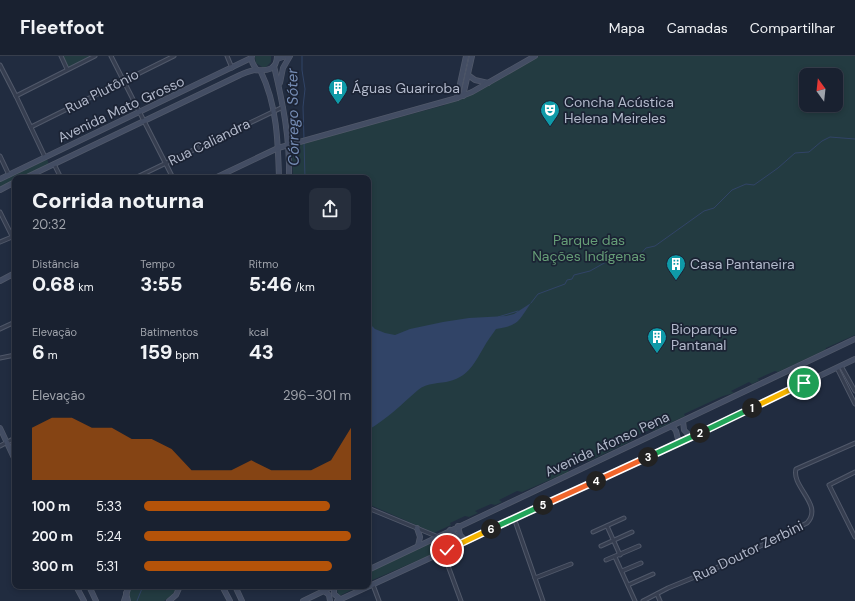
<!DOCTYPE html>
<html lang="pt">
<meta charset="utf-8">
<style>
body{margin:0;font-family:"DM Sans",sans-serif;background:#262e3c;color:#f1f3f6;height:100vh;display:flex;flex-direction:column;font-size:15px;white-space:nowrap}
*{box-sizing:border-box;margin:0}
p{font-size:13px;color:#9fa3ab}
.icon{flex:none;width:22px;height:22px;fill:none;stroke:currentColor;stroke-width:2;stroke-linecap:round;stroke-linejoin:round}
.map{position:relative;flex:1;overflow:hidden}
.side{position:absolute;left:12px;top:119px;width:359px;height:414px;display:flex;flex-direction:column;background:#192130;border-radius:8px;box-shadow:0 2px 6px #0003,0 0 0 1px #373e4c}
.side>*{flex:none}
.needle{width:26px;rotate:345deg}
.tools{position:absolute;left:799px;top:12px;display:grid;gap:8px}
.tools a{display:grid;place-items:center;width:44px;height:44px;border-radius:8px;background:#192130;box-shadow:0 2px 6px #0003,0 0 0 1px #373e4c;font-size:20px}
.pin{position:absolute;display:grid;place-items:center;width:34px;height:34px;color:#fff;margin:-17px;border:2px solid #fff;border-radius:50%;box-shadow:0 1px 4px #0007}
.km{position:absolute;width:20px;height:20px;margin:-10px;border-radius:50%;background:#222;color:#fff;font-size:11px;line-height:20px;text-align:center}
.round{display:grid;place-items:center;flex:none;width:42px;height:42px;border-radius:8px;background:#262e3c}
.overview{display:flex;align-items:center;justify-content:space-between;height:68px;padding:0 20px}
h1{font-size:22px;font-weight:800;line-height:30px}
.stats{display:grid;grid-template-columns:repeat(3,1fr);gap:6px;height:68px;padding:4px 20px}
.stats div{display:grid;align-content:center}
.stats b{font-size:20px;font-weight:800}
.stats small{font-size:11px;font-weight:400}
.stats p{font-size:11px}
.chart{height:112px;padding:8px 20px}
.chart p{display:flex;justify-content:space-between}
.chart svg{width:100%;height:72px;margin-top:4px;fill:#b45309;opacity:.7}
ul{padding:0 20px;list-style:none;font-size:13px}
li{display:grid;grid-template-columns:64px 48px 1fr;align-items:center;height:30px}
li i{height:10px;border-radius:5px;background:#b45309}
header{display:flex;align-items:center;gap:24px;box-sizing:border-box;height:56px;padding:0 20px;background:#192130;border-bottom:1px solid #373e4c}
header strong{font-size:19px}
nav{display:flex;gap:22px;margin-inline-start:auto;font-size:14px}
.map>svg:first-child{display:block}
.green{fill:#233b41;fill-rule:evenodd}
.water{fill:#314467}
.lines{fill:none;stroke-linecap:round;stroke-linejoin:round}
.stream{stroke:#314467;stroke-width:1}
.street-casing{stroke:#51596a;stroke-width:5}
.secondary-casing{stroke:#51596a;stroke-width:6}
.street{stroke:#363e50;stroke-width:3}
.secondary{stroke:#434d63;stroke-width:4.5}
.split-1-casing{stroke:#fff;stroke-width:8}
.split-2-casing{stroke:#fff;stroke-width:8}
.split-3-casing{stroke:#fff;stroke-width:8}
.split-4-casing{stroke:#fff;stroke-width:8}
.split-5-casing{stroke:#fff;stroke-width:8}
.split-6-casing{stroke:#fff;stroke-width:8}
.split-7-casing{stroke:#fff;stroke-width:8}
.split-1{stroke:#f5b400;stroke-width:5}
.split-2{stroke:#22a559;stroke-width:5}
.split-3{stroke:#22a559;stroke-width:5}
.split-4{stroke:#f0652b;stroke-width:5}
.split-5{stroke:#f0652b;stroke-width:5}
.split-6{stroke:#22a559;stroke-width:5}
.split-7{stroke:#f5b400;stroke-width:5}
.labels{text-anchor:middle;stroke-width:3.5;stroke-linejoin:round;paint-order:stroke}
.poi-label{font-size:14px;fill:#b2b9cb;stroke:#1b2334;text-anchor:start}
.street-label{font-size:14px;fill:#b2b9cb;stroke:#1b2334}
.park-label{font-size:14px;fill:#669e77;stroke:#1b2334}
.water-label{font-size:15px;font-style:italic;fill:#768db5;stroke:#1b2334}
</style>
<header>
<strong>Fleetfoot</strong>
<nav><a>Mapa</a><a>Camadas</a><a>Compartilhar</a></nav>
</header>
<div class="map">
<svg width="855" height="545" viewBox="0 0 855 545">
<rect width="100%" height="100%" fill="#212c40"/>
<g class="green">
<polygon points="61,0 95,0 67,13"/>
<polygon points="255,0 271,0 271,6 266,11 262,11 256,7"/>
<path d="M539 0H855V279L826 292 825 294 778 316 775 315 757 323 760 324 752 328 749 326 731 335 734 337 723 340 684 358 685 360 653 375 652 373 630 382 633 384 589 405C581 404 576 408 569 411L568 416 522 436 517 435 499 444 502 446 495 449 491 448 475 455 478 457 469 461 465 460 450 467 451 469 434 477 368 448V122H293L292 94 296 89 445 49 447 46 462 43ZM806 19H836V49H806Z"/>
<polygon points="47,103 49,109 21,122 15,122 15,125 0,132 0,126"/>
<polygon points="432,485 437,495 435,497 368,526 368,516"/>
<polygon points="131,530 178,530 172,539 164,545 125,545"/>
<polygon points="338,530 360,530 339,540 336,531"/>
</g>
<path class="water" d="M531 247C518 265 520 269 496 273 492 279 487 285 484 291 475 306 469 320 450 325 440 328 427 326 418 334 402 348 387 363 368 374V266L375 273 385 277 395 279 410 273 443 266 469 262 506 260 514 258Z"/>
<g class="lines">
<g class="stream">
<polyline points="302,0 302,14 305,33 303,51 304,83"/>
<polyline points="304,86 305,122"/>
<polyline points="531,247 538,238 565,228 567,224 572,223 574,219 590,215 606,206 622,203 628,198 638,201 646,192 655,190 704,155 714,152 732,134 746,128 754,129 778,112 795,97 809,96 822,85 830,81 855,83"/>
<polyline points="498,261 518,255"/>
<polyline points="137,545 143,530"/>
</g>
<defs>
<g id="street">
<polyline points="61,0 67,13"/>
<polyline points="111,0 173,122"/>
<polyline points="227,0 232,12"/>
<polyline points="0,9 16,40 45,101"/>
<polyline points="16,40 95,0"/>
<polyline points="31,71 174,0"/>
<polyline points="0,100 9,119"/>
<polyline points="54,108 61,122"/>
<polyline points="135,122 283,51"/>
<polyline points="0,156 15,186"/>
<polyline points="0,186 12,181"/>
<polyline points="0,273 15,266"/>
<polyline points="0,302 15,299"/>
<polyline points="841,310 855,335"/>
<polyline points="837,312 855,348"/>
<polyline points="0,390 15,382"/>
<polyline points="855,416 829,429 855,481"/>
<polyline points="368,452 436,480 440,488 461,545"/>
<polyline points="514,462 543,545"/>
<polyline points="607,470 620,499"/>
<polyline points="593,476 624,462"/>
<polyline points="601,490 632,476"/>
<polyline points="615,501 635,545"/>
<polyline points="606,504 639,490"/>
<polyline points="622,515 641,507"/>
<polyline points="535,522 571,508"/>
<polyline points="373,529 379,545"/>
<polyline points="628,529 653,518"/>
<polyline points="657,538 660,545"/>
<path d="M643 545 668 532 712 514 807 467C824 449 791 431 796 413L855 387"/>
</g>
<g id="secondary">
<path d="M252 0C250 5 254 10 257 14"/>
<polyline points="277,3 286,0"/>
<path d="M274 10C283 48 290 82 289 122"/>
<path d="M261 16C277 49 278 86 279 122"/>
<polyline points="468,19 475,24 488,27"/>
<polyline points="280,27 283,12 290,0"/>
<polyline points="463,40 472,0"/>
<polyline points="457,42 466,0"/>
<path d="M25 122 240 19C245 17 251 14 256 14 267 15 277 14 277 0"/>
<polyline points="215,122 278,92 457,42 472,36 535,0"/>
<polyline points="0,123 251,2"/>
<polyline points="0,134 15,126"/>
<polyline points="0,225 15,217"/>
<polyline points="683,365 684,374 691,381"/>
<polyline points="672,370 676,375 679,387"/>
<polyline points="0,372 15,404"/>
<polyline points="458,470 460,479 466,485"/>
<polyline points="417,472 420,481 418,490"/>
<polyline points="450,474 456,481 458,489"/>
<path d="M368 514C530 437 693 360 855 283"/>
<polyline points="76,530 84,545"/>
<polyline points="89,530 96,545"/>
<polyline points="222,530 230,545"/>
<polyline points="235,530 242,545"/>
<polyline points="334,530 334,538 340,543"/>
<polyline points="324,535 329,539 330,545"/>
<polyline points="126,537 128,545"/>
<polyline points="124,545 129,530"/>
<polyline points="169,545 176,539 180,530"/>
<polyline points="303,545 334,530"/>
<polyline points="337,545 679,387 855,303"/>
</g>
</defs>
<use href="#street" class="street-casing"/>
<use href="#secondary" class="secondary-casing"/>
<use href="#street" class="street"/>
<use href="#secondary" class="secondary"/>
</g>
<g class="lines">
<defs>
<polyline id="split-1" points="752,352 804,327"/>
<polyline id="split-2" points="700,377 752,352"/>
<polyline id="split-3" points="648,401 700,377"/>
<polyline id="split-4" points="596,425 648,401"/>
<polyline id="split-5" points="543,449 596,425"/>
<polyline id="split-6" points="491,473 543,449"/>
<polyline id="split-7" points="447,494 491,473"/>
</defs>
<use href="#split-1" class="split-1-casing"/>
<use href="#split-2" class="split-2-casing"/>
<use href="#split-3" class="split-3-casing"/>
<use href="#split-4" class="split-4-casing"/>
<use href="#split-5" class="split-5-casing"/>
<use href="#split-6" class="split-6-casing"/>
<use href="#split-7" class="split-7-casing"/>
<use href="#split-1" class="split-1"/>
<use href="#split-2" class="split-2"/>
<use href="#split-3" class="split-3"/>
<use href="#split-4" class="split-4"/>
<use href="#split-5" class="split-5"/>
<use href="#split-6" class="split-6"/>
<use href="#split-7" class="split-7"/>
</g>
<defs>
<symbol id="building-pin" viewBox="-11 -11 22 30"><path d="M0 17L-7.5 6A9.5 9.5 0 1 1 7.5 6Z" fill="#0f9aa8" stroke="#1b2334"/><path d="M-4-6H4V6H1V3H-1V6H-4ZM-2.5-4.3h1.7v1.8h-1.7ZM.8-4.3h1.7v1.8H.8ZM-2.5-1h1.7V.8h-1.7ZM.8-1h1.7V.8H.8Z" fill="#fff"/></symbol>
<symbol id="theatre-pin" viewBox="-11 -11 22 30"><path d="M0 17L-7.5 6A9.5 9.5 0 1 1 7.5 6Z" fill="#0f9aa8" stroke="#1b2334"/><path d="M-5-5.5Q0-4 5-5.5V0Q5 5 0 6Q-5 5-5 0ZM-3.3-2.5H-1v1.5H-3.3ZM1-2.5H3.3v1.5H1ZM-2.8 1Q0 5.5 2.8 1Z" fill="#fff"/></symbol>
</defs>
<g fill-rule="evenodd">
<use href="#building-pin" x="327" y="21" width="22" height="30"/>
<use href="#theatre-pin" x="539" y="43" width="22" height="30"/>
<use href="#building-pin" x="665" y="197" width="22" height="30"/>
<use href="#building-pin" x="646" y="270" width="22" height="30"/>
</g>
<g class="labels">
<g class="poi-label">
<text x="352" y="37">Águas Guariroba</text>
<text x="564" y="51">Concha Acústica<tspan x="564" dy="16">Helena Meireles</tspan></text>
<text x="690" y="213">Casa Pantaneira</text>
<text x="671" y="278">Bioparque<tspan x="671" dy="16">Pantanal</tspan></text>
</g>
<g class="street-label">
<text transform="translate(102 35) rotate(-27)" y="5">Rua Plutônio</text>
<text transform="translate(121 53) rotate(-25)" y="5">Avenida Mato Grosso</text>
<text transform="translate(209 86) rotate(-26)" y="5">Rua Caliandra</text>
<text transform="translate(607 388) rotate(-25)" y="5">Avenida Afonso Pena</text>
<text transform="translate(748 495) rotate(-26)" y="5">Rua Doutor Zerbini</text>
</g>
<g class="park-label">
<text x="589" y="189">Parque das<tspan x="589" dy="16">Nações Indígenas</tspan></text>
</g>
<g class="water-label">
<text transform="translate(293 61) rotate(-91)" y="5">Córrego Sóter</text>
</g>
</g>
</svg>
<div class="tools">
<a><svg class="needle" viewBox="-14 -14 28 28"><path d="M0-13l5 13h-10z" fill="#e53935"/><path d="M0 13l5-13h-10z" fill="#9fa3ab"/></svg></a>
</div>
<div class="pin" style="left:804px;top:327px;background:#1e9e55"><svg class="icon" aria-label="arrive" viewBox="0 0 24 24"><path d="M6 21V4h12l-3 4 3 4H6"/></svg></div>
<div class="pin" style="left:447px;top:494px;background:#d93025"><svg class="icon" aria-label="check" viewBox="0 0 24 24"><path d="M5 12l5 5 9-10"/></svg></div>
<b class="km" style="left:752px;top:352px">1</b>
<b class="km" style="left:700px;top:377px">2</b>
<b class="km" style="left:648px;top:401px">3</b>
<b class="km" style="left:596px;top:425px">4</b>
<b class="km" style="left:543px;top:449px">5</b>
<b class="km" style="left:491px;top:473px">6</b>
<section class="side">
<div class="overview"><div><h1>Corrida noturna</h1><p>20:32</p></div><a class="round"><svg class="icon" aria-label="share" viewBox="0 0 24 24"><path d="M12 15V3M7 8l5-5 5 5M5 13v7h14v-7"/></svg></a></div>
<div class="stats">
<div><p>Distância</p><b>0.68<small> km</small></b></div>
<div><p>Tempo</p><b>3:55</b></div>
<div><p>Ritmo</p><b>5:46<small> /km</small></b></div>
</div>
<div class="stats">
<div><p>Elevação</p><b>6<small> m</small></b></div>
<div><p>Batimentos</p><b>159<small> bpm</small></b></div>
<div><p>kcal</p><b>43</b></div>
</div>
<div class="chart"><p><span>Elevação</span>296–301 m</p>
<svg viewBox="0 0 160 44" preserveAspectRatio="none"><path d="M0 44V12L10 6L20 6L30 12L40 12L50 19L60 19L70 25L80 38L90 38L100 38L110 32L120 38L130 38L140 38L150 32L160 12V44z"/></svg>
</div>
<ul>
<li><b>100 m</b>5:33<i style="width:90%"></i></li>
<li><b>200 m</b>5:24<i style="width:100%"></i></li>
<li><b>300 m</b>5:31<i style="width:91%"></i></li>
</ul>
</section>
</div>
